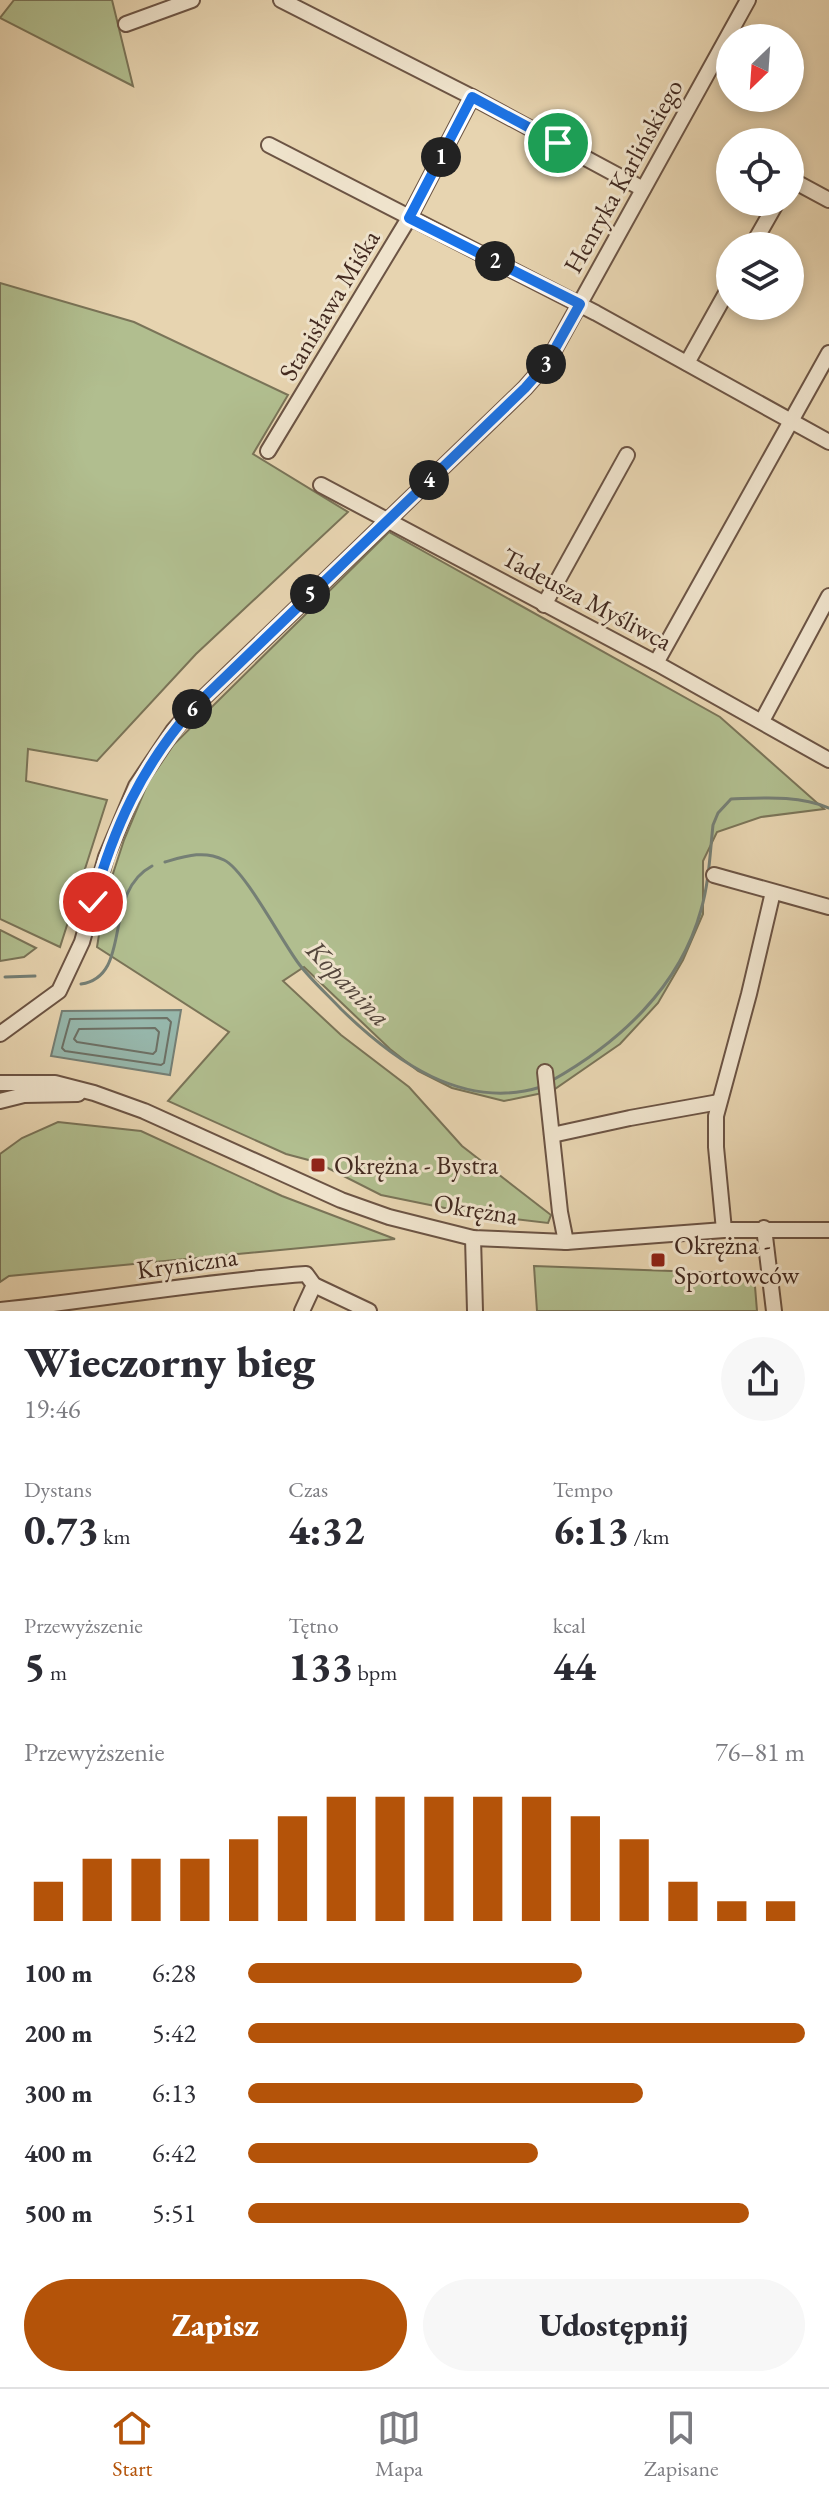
<!DOCTYPE html>
<html lang="pl">
<meta charset="utf-8">
<style>
body{margin:0;font-family:"EB Garamond",serif;background:#f7f7f7;color:#2b2b33;height:100vh;display:flex;flex-direction:column;font-size:30px;white-space:nowrap}
*{box-sizing:border-box;margin:0}
p{font-size:26px;color:#7c7c81}
.icon{flex:none;width:44px;height:44px;fill:none;stroke:currentColor;stroke-width:2;stroke-linecap:round;stroke-linejoin:round}
.map{position:relative;height:1311px;overflow:hidden}
.sheet{display:flex;flex-direction:column;background:#fff;flex:1}
.sheet>*{flex:none}
.needle{width:52px;rotate:205deg}
.fabs{position:absolute;left:716px;top:24px;display:grid;gap:16px}
.fabs a{display:grid;place-items:center;width:88px;height:88px;border-radius:50%;background:#fff;box-shadow:0 4px 12px #0003;font-size:40px}
.pin{position:absolute;display:grid;place-items:center;width:68px;height:68px;color:#fff;margin:-34px;border:4px solid #fff;border-radius:50%;box-shadow:0 2px 8px #0007}
.km{position:absolute;width:40px;height:40px;margin:-20px;border-radius:50%;background:#222;color:#fff;font-size:22px;line-height:40px;text-align:center}
.round{display:grid;place-items:center;flex:none;width:84px;height:84px;border-radius:42px;background:#f7f7f7}
.summary{display:flex;align-items:center;justify-content:space-between;height:136px;padding:0 24px}
h1{font-size:44px;font-weight:800;line-height:60px}
.metrics{display:grid;grid-template-columns:repeat(3,1fr);gap:12px;height:136px;padding:8px 24px}
.metrics div{display:grid;align-content:center}
.metrics b{font-size:40px;font-weight:800}
.metrics small{font-size:22px;font-weight:400}
.metrics p{font-size:22px}
.chart{height:224px;padding:16px 24px}
.chart p{display:flex;justify-content:space-between}
.chart svg{width:100%;height:144px;margin-top:8px;stroke:#b45309;stroke-width:6}
.primary-button{display:flex;gap:16px;margin-top:auto;padding:16px 24px}
.primary-button a{flex:1;height:92px;border-radius:48px;background:#b45309;color:#fff;font-size:32px;font-weight:800;line-height:92px;text-align:center}
.primary-button a+a{background:#f7f7f7;color:#2b2b33}
ul{padding:0 24px;list-style:none;font-size:26px}
li{display:grid;grid-template-columns:128px 96px 1fr;align-items:center;height:60px}
li i{height:20px;border-radius:10px;background:#b45309}
.dock{display:flex;justify-content:space-around;align-items:center;height:112px;border-top:2px solid #e1e1e2;background:#fff;font-size:22px;color:#7c7c81}
.dock a{display:grid;justify-items:center;gap:4px}
.dock .selected{color:#b45309}
.map>svg:first-child{display:block}
.green{fill:#b1be8f;stroke:#7a7458;stroke-width:2}
.water{fill:#97b8ad;stroke:#757f75;stroke-width:2}
.lines{fill:none;stroke-linecap:round;stroke-linejoin:round}
.shore{stroke:#6d7166;stroke-width:2}
.stream{stroke:#757f75;stroke-width:3}
.minor-casing{stroke:#6c5444;stroke-width:18}
.minor{stroke:#efe3cc;stroke-width:14}
.route-casing{stroke:#fff;stroke-width:16}
.route{stroke:#1a73e8;stroke-width:10}
.poi-dot{fill:#8f2418;stroke:#efe3cc;stroke-width:3}
.labels{text-anchor:middle;stroke-width:6;stroke-linejoin:round;paint-order:stroke}
.street-label{font-size:26px;fill:#432a20;stroke:#efe3cc}
.poi-label{font-size:26px;fill:#432a20;stroke:#efe3cc;text-anchor:start}
.water-label{font-size:28px;font-style:italic;fill:#54463c;stroke:#efe3cc}
</style>
<div class="map">
<svg width="829" height="1311" viewBox="0 0 829 1311">
<rect width="100%" height="100%" fill="#e7d4b0"/>
<filter id="stains"><feTurbulence type="fractalNoise" baseFrequency=".0025" numOctaves="4"/><feColorMatrix values="0 0 0 0 .2 0 0 0 0 .09 0 0 0 0 .02 0 0 0 .5 -.17"/></filter>
<radialGradient id="worn" r=".72"><stop offset=".6" stop-color="#630" stop-opacity="0"/><stop offset="1" stop-color="#630" stop-opacity=".3"/></radialGradient>
<g class="green">
<polygon points="14,0 112,0 133,86 0,18"/>
<polygon points="0,283 134,322 288,395 253,454 348,512 196,654 97,761 28,749 26,781 107,800 60,947 0,919"/>
<polygon points="389,532 720,717 824,809 761,817 717,832 703,861 703,914 683,960 658,1003 620,1044 552,1091 504,1101 452,1088 418,1071 390,1049 304,967 283,981 341,1035 409,1087 462,1146 551,1215 548,1223 474,1214 381,1195 316,1162 286,1154 168,1101 229,1032 97,947 105,898 124,840 157,761"/>
<polygon points="0,930 36,948 24,957 0,961"/>
<polygon points="58,1122 141,1131 282,1196 395,1239 9,1276 0,1282 0,1154 22,1138"/>
<polygon points="534,1266 754,1274 757,1311 537,1311"/>
</g>
<polygon class="water" points="181,1010 170,1075 51,1056 62,1011"/>
<g class="lines">
<g class="shore">
<polygon points="167,1018 171,1022 164,1063 161,1065 65,1051 62,1048 70,1019"/>
<polygon points="155,1028 159,1032 156,1051 153,1054 77,1042 74,1039 79,1029"/>
</g>
<g class="stream">
<path d="M165 862C186 856 204 850 224 860 245 870 282 942 299 964 311 980 327 994 341 1009 394 1061 463 1111 541 1087"/>
<polyline points="5,977 35,976"/>
<path d="M81 984C134 976 101 893 152 866"/>
<path d="M551 1081C619 1043 680 987 701 910 709 883 710 853 713 825L718 813 731 799C764 798 798 795 829 808"/>
</g>
<defs>
<g id="minor">
<polyline points="281,0 472,97 643,189"/>
<polyline points="126,24 192,0"/>
<polyline points="269,145 596,313 829,442"/>
<polyline points="790,179 829,200"/>
<polyline points="752,246 777,202"/>
<polyline points="687,363 730,286"/>
<polyline points="268,451 409,218 472,97"/>
<polyline points="321,485 656,663 829,760"/>
<polyline points="544,605 627,455"/>
<polyline points="656,663 829,353"/>
<polyline points="762,721 829,596"/>
<polyline points="714,875 829,907"/>
<polyline points="0,1034 59,991 82,942 106,857 136,786 173,731 192,709 525,388 547,363 748,0"/>
<polyline points="545,1072 560,1212 566,1242"/>
<polyline points="0,1083 55,1083 94,1093 144,1111 341,1200 389,1217 473,1238 566,1242 724,1230 829,1230"/>
<polyline points="0,1101 24,1095 78,1094"/>
<polyline points="552,1135 630,1118 719,1102"/>
<polyline points="764,1228 774,1311"/>
<polyline points="724,1230 716,1147 716,1116 749,994 773,892"/>
<polyline points="473,1238 475,1311"/>
<path d="M0 1310C102 1300 203 1281 306 1274L314 1285 369 1311"/>
<polyline points="302,1311 314,1285"/>
</g>
</defs>
<use href="#minor" class="minor-casing"/>
<use href="#minor" class="minor"/>
</g>
<g class="lines">
<defs>
<path id="route" d="M93 902C114 827 141 768 192 709L525 388 547 363 580 304 409 218 472 97 558 143"/>
</defs>
<use href="#route" class="route-casing"/>
<use href="#route" class="route"/>
</g>
<g class="poi-dot">
<rect x="310" y="1157" width="16" height="16" rx="4"/>
<rect x="650" y="1252" width="16" height="16" rx="4"/>
</g>
<g class="labels">
<g class="street-label">
<text transform="translate(623 176) rotate(-61)" y="9">Henryka Karlińskiego</text>
<text transform="translate(329 305) rotate(-59)" y="9">Stanisława Miśka</text>
<text transform="translate(587 599) rotate(28)" y="9">Tadeusza Myśliwca</text>
<text transform="translate(476 1209) rotate(9)" y="9">Okrężna</text>
<text transform="translate(187 1263) rotate(-8)" y="9">Kryniczna</text>
</g>
<g class="poi-label">
<text x="334" y="1174">Okrężna - Bystra</text>
<text x="674" y="1254">Okrężna -<tspan x="674" dy="30">Sportowców</tspan></text>
</g>
<g class="water-label">
<text transform="translate(349 983) rotate(46)" y="10">Kopanina</text>
</g>
</g>
<rect width="100%" height="100%" filter="url(#stains)"/>
<rect width="100%" height="100%" fill="url(#worn)"/>
</svg>
<div class="fabs">
<a><svg class="needle" viewBox="-14 -14 28 28"><path d="M0-13l5 13h-10z" fill="#e53935"/><path d="M0 13l5-13h-10z" fill="#7c7c81"/></svg></a>
<a><svg class="icon" aria-label="locate" viewBox="0 0 24 24"><circle cx="12" cy="12" r="6"/><path d="M12 2v4M12 18v4M2 12h4M18 12h4"/></svg></a>
<a><svg class="icon" aria-label="layers" viewBox="0 0 24 24"><path d="M12 4l9 5-9 5-9-5zM3 14l9 5 9-5"/></svg></a>
</div>
<div class="pin" style="left:558px;top:143px;background:#1e9e55"><svg class="icon" aria-label="arrive" viewBox="0 0 24 24"><path d="M6 21V4h12l-3 4 3 4H6"/></svg></div>
<div class="pin" style="left:93px;top:902px;background:#d93025"><svg class="icon" aria-label="check" viewBox="0 0 24 24"><path d="M5 12l5 5 9-10"/></svg></div>
<b class="km" style="left:441px;top:157px">1</b>
<b class="km" style="left:495px;top:261px">2</b>
<b class="km" style="left:546px;top:364px">3</b>
<b class="km" style="left:429px;top:480px">4</b>
<b class="km" style="left:310px;top:594px">5</b>
<b class="km" style="left:192px;top:709px">6</b>
</div>
<section class="sheet">
<div class="summary"><div><h1>Wieczorny bieg</h1><p>19:46</p></div><a class="round"><svg class="icon" aria-label="share" viewBox="0 0 24 24"><path d="M12 15V3M7 8l5-5 5 5M5 13v7h14v-7"/></svg></a></div>
<div class="metrics">
<div><p>Dystans</p><b>0.73<small> km</small></b></div>
<div><p>Czas</p><b>4:32</b></div>
<div><p>Tempo</p><b>6:13<small> /km</small></b></div>
</div>
<div class="metrics">
<div><p>Przewyższenie</p><b>5<small> m</small></b></div>
<div><p>Tętno</p><b>133<small> bpm</small></b></div>
<div><p>kcal</p><b>44</b></div>
</div>
<div class="chart"><p><span>Przewyższenie</span>76–81 m</p>
<svg viewBox="0 0 160 44" preserveAspectRatio="none"><path d="M5 44V32M15 44V25M25 44V25M35 44V25M45 44V19M55 44V12M65 44V6M75 44V6M85 44V6M95 44V6M105 44V6M115 44V12M125 44V19M135 44V32M145 44V38M155 44V38"/></svg>
</div>
<ul>
<li><b>100 m</b>6:28<i style="width:60%"></i></li>
<li><b>200 m</b>5:42<i style="width:100%"></i></li>
<li><b>300 m</b>6:13<i style="width:71%"></i></li>
<li><b>400 m</b>6:42<i style="width:52%"></i></li>
<li><b>500 m</b>5:51<i style="width:90%"></i></li>
</ul>
<div class="primary-button"><a>Zapisz</a><a>Udostępnij</a></div>
</section>
<nav class="dock">
<a class="selected"><svg class="icon" aria-label="home" viewBox="0 0 24 24"><path d="M3 11l9-7 9 7M6 9v11h12V9"/></svg>Start</a>
<a><svg class="icon" aria-label="map" viewBox="0 0 24 24"><path d="M3 6l6-2 6 2 6-2v14l-6 2-6-2-6 2zM9 4v14M15 6v14"/></svg>Mapa</a>
<a><svg class="icon" aria-label="saved" viewBox="0 0 24 24"><path d="M7 4h10v16l-5-4-5 4z"/></svg>Zapisane</a>
</nav>
